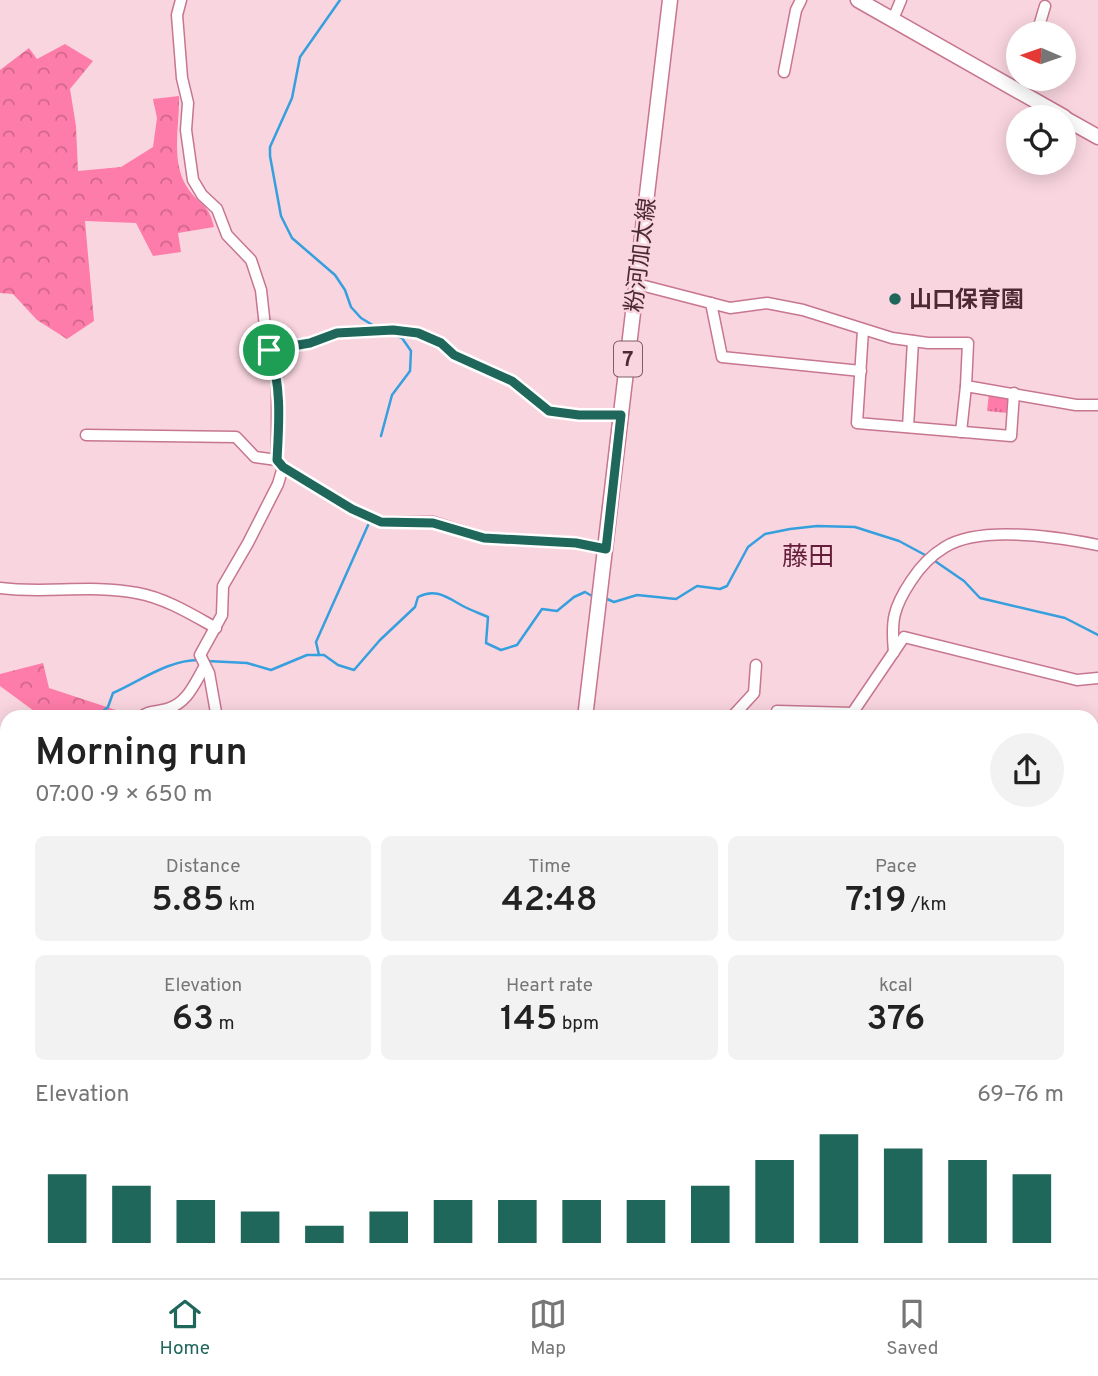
<!DOCTYPE html>
<meta charset="utf-8">
<style>
body{margin:0;font-family:Overpass,"Noto Sans JP",sans-serif;background:#f2f2f2;color:#222;height:100vh;display:flex;flex-direction:column;font-size:26px;white-space:nowrap}
*{box-sizing:border-box;margin:0}
p{font-size:23px;color:#767676}
.icon{flex:none;width:38px;height:38px;fill:none;stroke:currentColor;stroke-width:2;stroke-linecap:round;stroke-linejoin:round}
.map{position:relative;flex:1;overflow:hidden}
.drawer{position:absolute;left:0px;top:710px;width:1099px;height:569px;display:flex;flex-direction:column;background:#fff;border-radius:21px 21px 0 0;box-shadow:0 4px 18px #0003}
.drawer>*{flex:none}
.needle{width:46px;rotate:272deg}
.controls{position:absolute;left:1006px;top:21px;display:grid;gap:14px}
.controls a{display:grid;place-items:center;width:70px;height:70px;border-radius:50%;background:#fff;box-shadow:0 4px 18px #0003;font-size:35px}
.pin{position:absolute;display:grid;place-items:center;width:60px;height:60px;color:#fff;margin:-30px;border:4px solid #fff;border-radius:50%;box-shadow:0 2px 7px #0007}
.round{display:grid;place-items:center;flex:none;width:74px;height:74px;border-radius:37px;background:#f2f2f2}
.head{display:flex;align-items:center;justify-content:space-between;height:119px;padding:0 35px}
h1{font-size:38px;font-weight:600;line-height:52px}
.stats{display:grid;grid-template-columns:repeat(3,1fr);gap:10px;height:119px;padding:7px 35px}
.stats div{display:grid;align-content:center;border-radius:10px;background:#f2f2f2;text-align:center}
.stats b{font-size:35px;font-weight:600}
.stats small{font-size:19px;font-weight:400}
.stats p{font-size:19px}
.chart{height:196px;padding:14px 35px}
.chart p{display:flex;justify-content:space-between}
.chart svg{width:100%;height:126px;margin-top:7px;stroke:#20675b;stroke-width:6}
.tabs{display:flex;justify-content:space-around;align-items:center;height:98px;border-top:2px solid #e0e0e0;background:#fff;font-size:19px;color:#767676}
.tabs a{display:grid;justify-items:center;gap:4px}
.tabs .selected{color:#20675b}
.map>svg:first-child{display:block}
.grass{fill:url(#grass-tufts)}
.forest{fill:url(#forest-crowns)}
.lines{fill:none;stroke-linecap:round;stroke-linejoin:round}
.stream{stroke:#369fde;stroke-width:2.5}
.minor-casing{stroke:#c77690;stroke-width:13}
.major-casing{stroke:#c77690;stroke-width:17}
.minor{stroke:#fff;stroke-width:10}
.major{stroke:#fff;stroke-width:14}
.route-casing{stroke:#fff;stroke-width:14}
.route{stroke:#20675b;stroke-width:9}
.poi-dot{fill:#20675b;stroke:#f9d5df;stroke-width:2.5}
.labels{text-anchor:middle;stroke-width:5;stroke-linejoin:round;paint-order:stroke}
.shield{fill:#f9d5df;stroke:#805d68;stroke-width:2}
.shield-label{font-size:21px;font-weight:bold;fill:#4c2a35}
.street-label{font-size:23px;fill:#4c2a35;stroke:#f9d5df}
.poi-label{font-size:23px;font-weight:bold;fill:#4c2a35;stroke:#f9d5df;text-anchor:start}
.quarter-label{font-size:26px;fill:#651e3a;stroke:#f9d5df}
</style>
<div class="map">
<svg width="1098" height="1278" viewBox="0 0 1098 1278">
<defs>
<pattern id="grass-tufts" width="24" height="20" patternUnits="userSpaceOnUse" patternTransform="scale(1.75)"><rect width="24" height="20" fill="#fe7ca9"/><path d="M3 7l-1-3M5 7V3M7 7l1-3M15 17l-1-3M17 17v-4M19 17l1-3" fill="none" stroke="#d0668a"/></pattern>
<pattern id="forest-crowns" width="20" height="18" patternUnits="userSpaceOnUse" patternTransform="scale(1.75)"><rect width="20" height="18" fill="#fe7ca9"/><path d="M2 6a3 3 0 1 1 6 0M12 15a3 3 0 1 1 6 0" fill="none" stroke="#d0668a"/></pattern>
</defs>
<rect width="100%" height="100%" fill="#f9d5df"/>
<polygon class="grass" points="989,393 1011,395 1008,413 987,411"/>
<g class="forest">
<path d="M65 44 93 61 70 89 76 126 78 171 121 167 153 147 157 118 153 99 179 96C180 125 170 160 187 187 199 206 208 201 214 227L178 233 181 252 153 256 136 223 85 221 94 321 67 339 37 320 13 294 0 293V70L29 48 37 59Z"/>
<polygon points="43,663 49,688 131,715 130,717 68,717 34,711 0,686 0,674"/>
<polygon points="0,780 7,785 7,822 0,820"/>
<polygon points="551,1272 667,1272 668,1278 550,1278"/>
</g>
<g class="lines">
<g class="stream">
<polyline points="340,0 300,57 292,98 270,147 270,156 281,216 292,238 335,275 345,290 351,307 361,318 376,327"/>
<polyline points="381,436 392,395 410,371 411,351 402,338 395,335"/>
<polyline points="932,559 964,581 980,598 1065,618 1098,635"/>
<polyline points="607,599 614,602 637,595 676,599 697,586 720,589 727,586 748,547 765,534 790,529 817,526 855,527 899,541 927,556"/>
<polyline points="319,655 316,642 369,523"/>
<path d="M207 661 247 663 271 670 307 655H324L338 665 354 670 380 640 415 607 418 597C435 588 447 597 461 605 470 610 479 613 488 617L486 643 501 650 517 645 542 609 557 611 574 597 585 592 592 596"/>
<path d="M95 718 108 707 113 693C140 681 170 659 200 660"/>
<polyline points="0,786 7,790"/>
</g>
<defs>
<g id="minor">
<polyline points="181,0 177,15 182,78 188,103 186,130 193,180 202,195 217,209 227,235 251,260 261,290 267,345 274,364 277,388 277,460 283,467 352,509 381,522 433,522 484,538 576,543 606,549"/>
<polyline points="893,19 901,0"/>
<polyline points="1037,33 1045,6"/>
<polyline points="1064,69 1065,69"/>
<polyline points="784,72 796,10 801,0"/>
<polyline points="637,284 730,308 767,303 803,310 892,338 928,343 968,343 966,386 1076,405 1098,405"/>
<polyline points="711,303 722,357 861,371"/>
<polyline points="863,330 857,423 1011,436 1014,393"/>
<polyline points="269,350 310,343 337,333 393,330 418,333 441,343 454,355 512,381 549,411 579,415 621,415"/>
<polyline points="908,427 913,341"/>
<polyline points="961,432 966,386"/>
<polyline points="86,435 236,437 255,457 277,460"/>
<path d="M0 588C45 594 91 584 137 593 165 598 191 614 216 628"/>
<path d="M894 652C891 621 893 608 911 581 920 567 930 556 945 547 981 525 1057 537 1098 545"/>
<polyline points="777,711 852,713"/>
<path d="M140 718C148 710 158 712 167 709 188 703 195 682 205 666"/>
<polyline points="217,718 209,673 200,655 222,615 223,586 248,543 278,484 283,467"/>
<polyline points="731,718 754,693 756,665"/>
<polyline points="849,718 904,637 1077,680 1098,678"/>
<polyline points="0,992 7,989"/>
<polyline points="240,1272 244,1278"/>
<polyline points="365,1278 365,1272"/>
<polyline points="466,1278 468,1272"/>
</g>
<g id="major">
<polyline points="858,0 1064,117"/>
<polyline points="1064,118 1098,137"/>
<polyline points="585,718 670,0"/>
<polyline points="506,1278 507,1272"/>
</g>
</defs>
<use href="#minor" class="minor-casing"/>
<use href="#major" class="major-casing"/>
<use href="#minor" class="minor"/>
<use href="#major" class="major"/>
</g>
<g class="lines">
<defs>
<path id="route" d="M393 330 418 333 441 343 454 355 512 381 549 411 579 415H621L606 549 576 543 484 538 433 523 381 522 352 509 283 467 277 460C279 424 282 384 269 350L310 343 337 333Z"/>
</defs>
<use href="#route" class="route-casing"/>
<use href="#route" class="route"/>
</g>
<circle class="poi-dot" cx="895" cy="299" r="7"/>
<g class="labels">
<rect class="shield" x="614" y="341.5" width="28" height="35" rx="5"/>
<g class="shield-label">
<text x="628" y="366">7</text>
</g>
<g class="street-label">
<text transform="translate(640 255) rotate(-83)" y="8">粉河加太線</text>
</g>
<g class="poi-label">
<text x="909" y="307">山口保育園</text>
</g>
<g class="quarter-label">
<text x="808" y="565">藤田</text>
</g>
</g>
</svg>
<div class="controls">
<a><svg class="needle" viewBox="-14 -14 28 28"><path d="M0-13l5 13h-10z" fill="#e53935"/><path d="M0 13l5-13h-10z" fill="#767676"/></svg></a>
<a><svg class="icon" aria-label="locate" viewBox="0 0 24 24"><circle cx="12" cy="12" r="6"/><path d="M12 2v4M12 18v4M2 12h4M18 12h4"/></svg></a>
</div>
<div class="pin" style="left:269px;top:350px;background:#1e9e55"><svg class="icon" aria-label="arrive" viewBox="0 0 24 24"><path d="M6 21V4h12l-3 4 3 4H6"/></svg></div>
<section class="drawer">
<div class="head"><div><h1>Morning run</h1><p>07:00 · 9 × 650 m</p></div><a class="round"><svg class="icon" aria-label="share" viewBox="0 0 24 24"><path d="M12 15V3M7 8l5-5 5 5M5 13v7h14v-7"/></svg></a></div>
<div class="stats">
<div><p>Distance</p><b>5.85<small> km</small></b></div>
<div><p>Time</p><b>42:48</b></div>
<div><p>Pace</p><b>7:19<small> /km</small></b></div>
</div>
<div class="stats">
<div><p>Elevation</p><b>63<small> m</small></b></div>
<div><p>Heart rate</p><b>145<small> bpm</small></b></div>
<div><p>kcal</p><b>376</b></div>
</div>
<div class="chart"><p><span>Elevation</span>69–76 m</p>
<svg viewBox="0 0 160 44" preserveAspectRatio="none"><path d="M5 44V20M15 44V24M25 44V29M35 44V33M45 44V38M55 44V33M65 44V29M75 44V29M85 44V29M95 44V29M105 44V24M115 44V15M125 44V6M135 44V11M145 44V15M155 44V20"/></svg>
</div>
</section>
</div>
<nav class="tabs">
<a class="selected"><svg class="icon" aria-label="home" viewBox="0 0 24 24"><path d="M3 11l9-7 9 7M6 9v11h12V9"/></svg>Home</a>
<a><svg class="icon" aria-label="map" viewBox="0 0 24 24"><path d="M3 6l6-2 6 2 6-2v14l-6 2-6-2-6 2zM9 4v14M15 6v14"/></svg>Map</a>
<a><svg class="icon" aria-label="saved" viewBox="0 0 24 24"><path d="M7 4h10v16l-5-4-5 4z"/></svg>Saved</a>
</nav>
